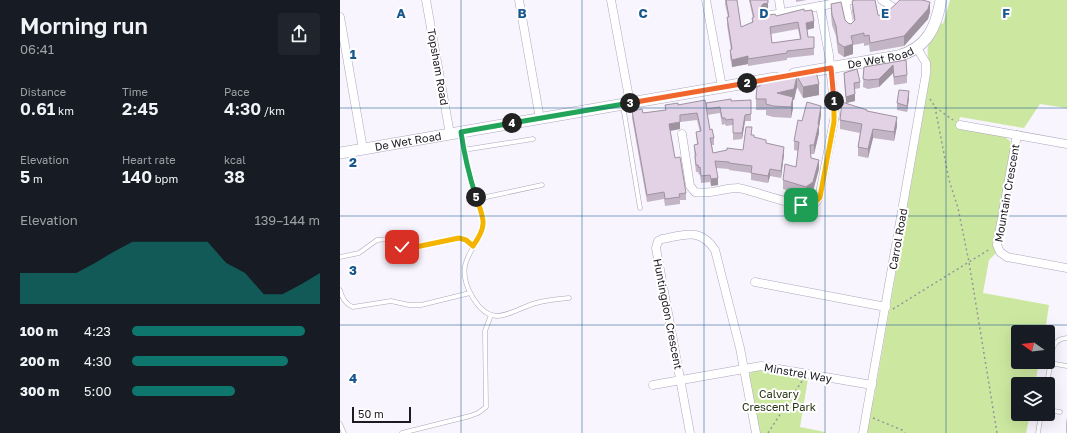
<!DOCTYPE html>
<meta charset="utf-8">
<style>
body{margin:0;font-family:"Golos Text",sans-serif;background:#20242c;color:#f1f3f6;height:100vh;display:flex;flex-direction:column;font-size:15px;white-space:nowrap}
*{box-sizing:border-box;margin:0}
p{font-size:13px;color:#9ea1a6}
.icon{flex:none;width:22px;height:22px;fill:none;stroke:currentColor;stroke-width:2;stroke-linecap:round;stroke-linejoin:round}
.map{position:relative;flex:1;overflow:hidden}
.drawer{display:flex;flex-direction:column;background:#171b24;width:340px}
.drawer>*{flex:none}
.needle{width:26px;rotate:284deg}
.controls{position:absolute;left:671px;top:325px;display:grid;gap:8px}
.controls a{display:grid;place-items:center;width:44px;height:44px;border-radius:4px;background:#171b24;box-shadow:0 4px 16px #0002;font-size:20px}
.scale{position:absolute;left:12px;bottom:10px;width:59px;box-sizing:border-box;padding-left:4px;border:2px solid #1d1a22;border-top:0;font-size:11px;line-height:14px;white-space:nowrap;color:#1d1a22;-webkit-text-stroke:3px #fff;paint-order:stroke}
.pin{position:absolute;display:grid;place-items:center;width:34px;height:34px;color:#fff;margin:-17px;border-radius:8px;box-shadow:0 2px 6px #0006}
.km{position:absolute;width:20px;height:20px;margin:-10px;border-radius:50%;background:#222;color:#fff;font-size:11px;line-height:20px;text-align:center}
.round{display:grid;place-items:center;flex:none;width:42px;height:42px;border-radius:4px;background:#20242c}
.overview{display:flex;align-items:center;justify-content:space-between;height:68px;padding:0 20px}
h1{font-size:22px;font-weight:600;line-height:30px}
.stats{display:grid;grid-template-columns:repeat(3,1fr);gap:6px;height:68px;padding:4px 20px}
.stats div{display:grid;align-content:center}
.stats b{font-size:17px;font-weight:600}
.stats small{font-size:11px;font-weight:400}
.stats p{font-size:11px}
.chart{height:112px;padding:8px 20px}
.chart p{display:flex;justify-content:space-between}
.chart svg{width:100%;height:72px;margin-top:4px;fill:#0f766e;opacity:.7}
ul{padding:0 20px;list-style:none;font-size:13px}
li{display:grid;grid-template-columns:64px 48px 1fr;align-items:center;height:30px}
li i{height:10px;border-radius:5px;background:#0f766e}
main{display:flex;flex:1;min-height:0}
.map>svg:first-child{display:block}
.green{fill:#cce8a0}
.lines{fill:none;stroke-linecap:round;stroke-linejoin:round}
.service-casing{stroke:#aca6bb;stroke-width:5}
.minor-casing{stroke:#aca6bb;stroke-width:9}
.tertiary-casing{stroke:#aca6bb;stroke-width:12}
.path{stroke:#97949c;stroke-width:1.5;stroke-dasharray:2 3;stroke-linecap:butt}
.service{stroke:#fff;stroke-width:4}
.minor{stroke:#fff;stroke-width:8}
.tertiary{stroke:#fff;stroke-width:11}
.wall{fill:#c3b5c5;fill-rule:evenodd}
.shaded-wall{fill:#9f93a0}
.building{fill:#e3d2e5;stroke:#9f93a0;fill-rule:evenodd}
.split-1-casing{stroke:#fff;stroke-width:8}
.split-2-casing{stroke:#fff;stroke-width:8}
.split-3-casing{stroke:#fff;stroke-width:8}
.split-4-casing{stroke:#fff;stroke-width:8}
.split-5-casing{stroke:#fff;stroke-width:8}
.split-6-casing{stroke:#fff;stroke-width:8}
.split-1{stroke:#f5b400;stroke-width:5}
.split-2{stroke:#f0652b;stroke-width:5}
.split-3{stroke:#f0652b;stroke-width:5}
.split-4{stroke:#22a559;stroke-width:5}
.split-5{stroke:#22a559;stroke-width:5}
.split-6{stroke:#f5b400;stroke-width:5}
.grid{fill:none;stroke:#19588e;stroke-width:1;stroke-opacity:0.55}
.labels{text-anchor:middle;stroke-width:4;stroke-linejoin:round;paint-order:stroke}
.street-label{font-size:11px;fill:#1d1a22;stroke:#fff}
.park-label{font-size:11px;fill:#263212;stroke:#fff}
.grid-label{font-size:13px;text-anchor:middle;font-weight:bold;fill:#19588e;stroke:#fff;stroke-width:4;stroke-linejoin:round;paint-order:stroke}
</style>
<main>
<section class="drawer">
<div class="overview"><div><h1>Morning run</h1><p>06:41</p></div><a class="round"><svg class="icon" aria-label="share" viewBox="0 0 24 24"><path d="M12 15V3M7 8l5-5 5 5M5 13v7h14v-7"/></svg></a></div>
<div class="stats">
<div><p>Distance</p><b>0.61<small> km</small></b></div>
<div><p>Time</p><b>2:45</b></div>
<div><p>Pace</p><b>4:30<small> /km</small></b></div>
</div>
<div class="stats">
<div><p>Elevation</p><b>5<small> m</small></b></div>
<div><p>Heart rate</p><b>140<small> bpm</small></b></div>
<div><p>kcal</p><b>38</b></div>
</div>
<div class="chart"><p><span>Elevation</span>139–144 m</p>
<svg viewBox="0 0 160 44" preserveAspectRatio="none"><path d="M0 44V25L10 25L20 25L30 25L40 19L50 12L60 6L70 6L80 6L90 6L100 6L110 19L120 25L130 38L140 38L150 32L160 25V44z"/></svg>
</div>
<ul>
<li><b>100 m</b>4:23<i style="width:92%"></i></li>
<li><b>200 m</b>4:30<i style="width:83%"></i></li>
<li><b>300 m</b>5:00<i style="width:55%"></i></li>
</ul>
</section>
<div class="map">
<svg width="727" height="433" viewBox="0 0 727 433">
<rect width="100%" height="100%" fill="#f8f5fe"/>
<g class="green">
<path d="M610 0H727V108L700 104 684 128 620 117 617 128 665 137 670 141 671 145 657 252 649 260 643 293 709 305 705 332H678V362H699L695 384H678V414H690L686 433H525L530 403 534 398 591 70C584 46 588 44 601 23L603 24Z"/>
<polygon points="418,370 468,379 460,427 485,432 485,433 419,433 409,376 411,372"/>
</g>
<g class="lines">
<defs>
<g id="service">
<polyline points="283,106 300,208"/>
<path d="M121 132C123 148 126 163 130 177 134 192 144 209 143 224 142 239 128 250 125 266 123 277 127 288 133 298 153 330 169 311 196 303 207 300 218 299 229 298"/>
<polyline points="123,150 193,139"/>
<polyline points="137,199 202,185"/>
<polyline points="0,257 19,253 37,240 49,239 66,249 119,238 125,240 133,246"/>
<path d="M0 290C2 298 5 304 13 307L51 301 69 305H81L130 293"/>
<polyline points="710,363 727,366"/>
<path d="M707 384 713 347C716 341 720 338 727 338"/>
<polyline points="708,410 720,412"/>
<polyline points="0,424 4,433"/>
<polyline points="62,433 130,416 138,413 146,407 145,331 151,315"/>
<polyline points="698,433 701,414"/>
</g>
<g id="minor">
<polyline points="86,0 110,134"/>
<polyline points="179,0 200,119"/>
<polyline points="271,0 290,103"/>
<polyline points="366,0 382,87"/>
<polyline points="439,0 441,13"/>
<polyline points="542,0 554,8"/>
<polyline points="505,1 510,28"/>
<polyline points="426,16 512,0"/>
<polyline points="0,17 23,149"/>
<polyline points="620,125 727,144"/>
<path d="M342 134 350 186 355 192C369 195 384 188 398 188 414 190 465 212 476 202 480 198 480 193 481 188L495 115 489 55 480 6"/>
<polyline points="677,135 657,245 660,252 667,257 727,268"/>
<polyline points="415,282 546,307"/>
<polyline points="313,385 421,366 532,385"/>
<path d="M350 433 316 248 318 241 322 239C344 235 360 227 375 250L400 348 416 433"/>
<polyline points="523,433 586,74 586,63 577,48"/>
</g>
<g id="tertiary">
<path id="s1" d="M454 74 558 56C587 48 596 28 601 0"/>
<path id="s2" d="M0 153 435 78"/>
</g>
</defs>
<use href="#service" class="service-casing"/>
<use href="#minor" class="minor-casing"/>
<use href="#tertiary" class="tertiary-casing"/>
<g class="path">
<polyline points="590,99 595,107 613,120"/>
<polyline points="595,107 609,180 618,208 629,262 657,433"/>
<polyline points="553,309 650,249"/>
<polyline points="533,418 562,430 565,433"/>
<polyline points="428,433 462,381"/>
</g>
<use href="#service" class="service"/>
<use href="#minor" class="minor"/>
<use href="#tertiary" class="tertiary"/>
</g>
<g class="wall">
<path d="M385 0H397L401 27 412 22V18H413L409 0H428V10L422 12 424 14 429 15 436 16 464 11 474 28 467 30 468 37 474 48V55L447 58V60L408 66V64L392 67 390 57V50H391L387 25V17H388L385 4ZM458 29 460 39 432 43 431 34Z"/>
<polygon points="456,0 467,0 456,2"/>
<polygon points="512,1 537,13 538,15 543,16 583,1 590,12 588,19 564,46 530,52 529,45 524,46 524,43 513,45 513,54 504,57 498,53 496,36 492,25 491,14 491,4 508,23 511,24 514,21 512,11"/>
<polygon points="566,60 567,75 567,83 554,85 553,73 539,87 528,89 523,87 524,67"/>
<polygon points="455,73 479,95 463,98 457,87 454,100 453,100 453,108 451,118 433,117 426,115 426,110 416,110 416,99 420,86"/>
<polygon points="504,73 520,82 520,88 515,89 515,101 506,103 504,80"/>
<polygon points="569,98 567,112 557,110 557,103"/>
<polygon points="411,100 411,121 405,121 402,139 393,140 393,125 386,126 385,124 382,125 380,113 367,115 370,130 374,138 374,145 372,145 373,153 403,150 412,135 414,137 444,154 441,178 430,176 428,183 411,180 411,173 389,170 389,169 376,168 378,185 371,186 370,182 361,183 360,174 359,175 358,172 356,172 355,163 354,145 357,144 356,132 360,132 357,120 340,122 340,129 330,131 335,158 346,193 346,200 340,200 340,204 325,206 324,199 307,202 292,118 292,111 303,113 325,110 325,105 338,105 366,109 366,103"/>
<polygon points="527,111 557,126 554,141 533,138 528,158 518,156 518,147 520,133 500,129 500,120"/>
<polygon points="481,115 479,127 479,133 474,154 470,154 471,158 479,169 473,191 466,196 443,189 443,180 456,167 458,151 454,150 454,141 462,121"/>
<polygon points="727,417 727,433 726,433 726,424"/>
</g>
<g class="shaded-wall">
<polygon points="590,2 590,12 588,19 564,46 564,36"/>
<polygon points="428,3 428,10 423,12 421,15 421,7 423,4"/>
<polygon points="474,21 474,28 466,30 466,23"/>
<polygon points="513,44 513,54 504,57 504,47"/>
<polygon points="408,56 408,64 392,67 392,60"/>
<polygon points="553,65 553,73 539,87 539,79"/>
<polygon points="457,76 457,87 454,100 453,100 453,108 451,118 451,107 437,93"/>
<polygon points="479,84 479,95 463,98 463,87"/>
<polygon points="569,91 569,98 567,112 567,106"/>
<polygon points="515,94 515,101 506,103 506,97"/>
<polygon points="481,106 481,115 479,127 479,133 474,154 474,145"/>
<polygon points="405,115 405,121 402,139 402,133"/>
<polygon points="557,117 557,126 554,141 554,132"/>
<polygon points="340,122 340,129 329,131 329,124"/>
<polygon points="533,129 533,138 528,158 528,149"/>
<polygon points="444,147 444,154 441,178 441,171"/>
<polygon points="479,160 479,169 473,191 466,196 466,187"/>
<polygon points="430,169 430,176 428,183 428,176"/>
<polygon points="378,178 378,185 371,186 371,179"/>
</g>
<g class="building">
<path d="M386 0H397L401 27 413 22 412 18 414 17 410 0H428V3L423 4 421 7V10L424 14H428L429 15 435 14 436 16 464 9V11L472 10 474 21 466 23 468 37H474V48L447 51V53L408 59V56L392 60 390 50 392 49 387 17H389ZM458 22 461 39 432 43 430 27Z"/>
<polygon points="515,0 535,0 538,15 543,16 560,0 582,0 590,2 588,9 564,36 530,43 529,35 524,36 524,33 511,36 513,44 504,47 498,43 496,26 492,15 491,4 501,2 505,20 508,23 511,24 515,20 512,1"/>
<polygon points="566,60 567,75 554,77 553,65 539,79 528,80 523,79 524,67"/>
<polygon points="517,69 520,82 514,83 515,94 506,97 504,73"/>
<polygon points="476,71 479,84 463,87 457,76 454,89 437,93 453,97 451,107 433,106 426,104 426,99 416,99 417,86 420,86 420,79 455,73"/>
<polygon points="559,90 569,91 567,106 557,103"/>
<polygon points="391,99 391,101 411,100 411,114 405,115 402,133 393,133 393,119 386,120 385,118 382,118 380,107 367,109 366,103"/>
<polygon points="365,100 370,130 372,129 374,138 370,138 373,153 387,150 387,148 403,150 406,127 412,127 411,135 414,135 414,137 426,140 426,143 444,147 441,171 430,169 428,176 411,173 412,166 389,163 389,162 375,161 378,178 371,179 370,175 361,176 360,167 359,168 358,165 356,165 355,156 356,156 354,145 358,144 356,132 361,131 357,113 340,115 340,122 329,124 335,158 340,157 346,193 339,194 340,197 325,199 324,192 307,195 292,111 302,109 303,113 326,110 325,105 338,103 338,105"/>
<polygon points="467,102 481,106 478,124 479,124 474,145 470,145 471,158 479,160 473,182 466,187 443,180 445,164 456,167 459,142 454,141 458,120 462,121"/>
<polygon points="502,102 527,110 527,111 557,117 554,132 533,129 528,149 518,147 522,124 500,120"/>
</g>
<g class="lines">
<defs>
<path id="split-1" d="M461 205C470 205 475 204 480 197L494 122V101"/>
<polyline id="split-2" points="407,83 491,68 494,101"/>
<polyline id="split-3" points="290,103 407,83"/>
<polyline id="split-4" points="172,123 290,103"/>
<path id="split-5" d="M136 197C129 175 124 154 121 132L172 123"/>
<path id="split-6" d="M62 247 66 249 119 238 126 240 133 246C148 225 144 219 136 197"/>
</defs>
<use href="#split-1" class="split-1-casing"/>
<use href="#split-2" class="split-2-casing"/>
<use href="#split-3" class="split-3-casing"/>
<use href="#split-4" class="split-4-casing"/>
<use href="#split-5" class="split-5-casing"/>
<use href="#split-6" class="split-6-casing"/>
<use href="#split-1" class="split-1"/>
<use href="#split-2" class="split-2"/>
<use href="#split-3" class="split-3"/>
<use href="#split-4" class="split-4"/>
<use href="#split-5" class="split-5"/>
<use href="#split-6" class="split-6"/>
</g>
<path class="grid" d="M121 0V433M242 0V433M364 0V433M485 0V433M606 0V433M0 108H727M0 216H727M0 325H727"/>
<g class="labels">
<g class="street-label">
<text dy="4" stroke="none"><textPath href="#s1" startOffset="88">De Wet Road</textPath></text>
<text transform="translate(98 67) rotate(80)" y="4">Topsham Road</text>
<text dy="4" stroke="none"><textPath href="#s2" startOffset="69">De Wet Road</textPath></text>
<text transform="translate(667 193) rotate(-80)" y="4">Mountain Crescent</text>
<text transform="translate(558 239) rotate(-80)" y="4">Carrol Road</text>
<text transform="translate(328 314) rotate(79)" y="4">Huntingdon Crescent</text>
<text transform="translate(458 373) rotate(10)" y="4">Minstrel Way</text>
</g>
<g class="park-label">
<text x="439" y="398">Calvary<tspan x="439" dy="13">Crescent Park</tspan></text>
</g>
</g>
<g class="grid-label">
<text x="61" y="18">A</text>
<text x="182" y="18">B</text>
<text x="303" y="18">C</text>
<text x="424" y="18">D</text>
<text x="545" y="18">E</text>
<text x="666" y="18">F</text>
<text x="13" y="59">1</text>
<text x="13" y="167">2</text>
<text x="13" y="275">3</text>
<text x="13" y="383">4</text>
</g>
</svg>
<div class="controls">
<a><svg class="needle" viewBox="-14 -14 28 28"><path d="M0-13l5 13h-10z" fill="#e53935"/><path d="M0 13l5-13h-10z" fill="#9ea1a6"/></svg></a>
<a><svg class="icon" aria-label="layers" viewBox="0 0 24 24"><path d="M12 4l9 5-9 5-9-5zM3 14l9 5 9-5"/></svg></a>
</div>
<div class="scale">50 m</div>
<div class="pin" style="left:461px;top:205px;background:#1e9e55"><svg class="icon" aria-label="arrive" viewBox="0 0 24 24"><path d="M6 21V4h12l-3 4 3 4H6"/></svg></div>
<div class="pin" style="left:62px;top:247px;background:#d93025"><svg class="icon" aria-label="check" viewBox="0 0 24 24"><path d="M5 12l5 5 9-10"/></svg></div>
<b class="km" style="left:494px;top:101px">1</b>
<b class="km" style="left:407px;top:83px">2</b>
<b class="km" style="left:290px;top:103px">3</b>
<b class="km" style="left:172px;top:123px">4</b>
<b class="km" style="left:136px;top:197px">5</b>
</div>
</main>
